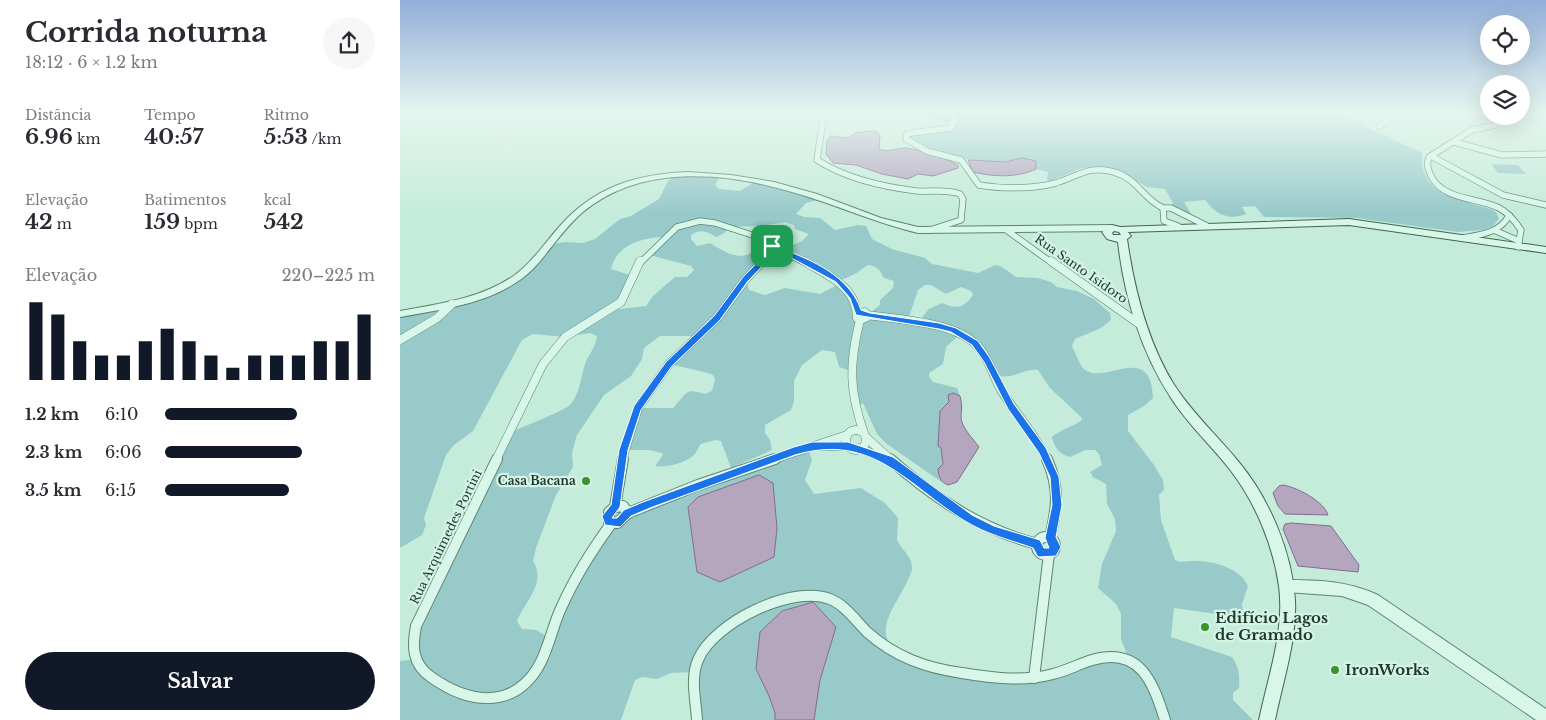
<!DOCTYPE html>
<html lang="pt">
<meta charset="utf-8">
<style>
body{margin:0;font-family:"Libre Baskerville",serif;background:#f7f7f7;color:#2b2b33;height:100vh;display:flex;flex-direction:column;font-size:19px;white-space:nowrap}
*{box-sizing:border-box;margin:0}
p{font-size:16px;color:#7c7c81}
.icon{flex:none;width:28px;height:28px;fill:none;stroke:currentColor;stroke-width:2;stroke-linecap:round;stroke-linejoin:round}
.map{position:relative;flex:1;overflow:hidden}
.panel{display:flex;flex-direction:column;background:#fff;width:400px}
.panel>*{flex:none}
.buttons{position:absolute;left:1080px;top:15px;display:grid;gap:10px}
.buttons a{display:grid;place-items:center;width:50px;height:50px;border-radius:50%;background:#fff;box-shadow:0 5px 20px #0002;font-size:25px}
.pin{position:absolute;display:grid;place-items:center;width:42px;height:42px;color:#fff;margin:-21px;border-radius:10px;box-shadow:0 2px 8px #0006}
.round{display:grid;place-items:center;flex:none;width:52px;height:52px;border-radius:26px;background:#f7f7f7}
.head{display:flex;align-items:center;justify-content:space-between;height:85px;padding:0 25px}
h1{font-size:28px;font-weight:700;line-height:38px}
.metrics{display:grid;grid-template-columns:repeat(3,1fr);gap:8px;height:85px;padding:5px 25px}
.metrics div{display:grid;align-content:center}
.metrics b{font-size:21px;font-weight:700}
.metrics small{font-size:14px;font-weight:400}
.metrics p{font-size:14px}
.chart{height:140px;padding:10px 25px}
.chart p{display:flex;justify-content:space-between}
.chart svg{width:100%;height:90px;margin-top:5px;stroke:#111827;stroke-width:6}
.primary-button{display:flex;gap:10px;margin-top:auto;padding:10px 25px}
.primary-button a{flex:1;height:58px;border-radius:30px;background:#111827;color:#fff;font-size:20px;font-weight:700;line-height:58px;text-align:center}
ul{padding:0 25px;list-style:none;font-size:16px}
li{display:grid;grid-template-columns:80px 60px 1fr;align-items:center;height:38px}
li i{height:12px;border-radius:6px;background:#111827}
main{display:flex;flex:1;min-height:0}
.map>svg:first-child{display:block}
.green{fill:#99caca;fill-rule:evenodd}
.water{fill:#b5a6c0;stroke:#826d8e}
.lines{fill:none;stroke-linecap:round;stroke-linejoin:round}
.minor-far2-casing{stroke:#5c866d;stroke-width:7}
.minor-far1-casing{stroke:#5c866d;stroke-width:9}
.minor-casing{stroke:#5c866d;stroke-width:12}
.tertiary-casing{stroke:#5c866d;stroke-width:2}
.secondary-casing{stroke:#3f684e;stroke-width:2}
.minor-far2{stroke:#d8f7ea;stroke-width:5.5}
.minor-far1{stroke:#d8f7ea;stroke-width:8}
.minor{stroke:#d8f7ea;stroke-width:10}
.tertiary{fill:#d8f7ea;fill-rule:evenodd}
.secondary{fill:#d8f7ea;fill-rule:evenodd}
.route{fill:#1a73e8;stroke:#fff;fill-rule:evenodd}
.poi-dot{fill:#3b932e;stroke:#d4f4e7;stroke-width:2}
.labels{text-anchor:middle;stroke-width:4.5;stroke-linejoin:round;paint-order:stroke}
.street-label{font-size:12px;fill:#1f3728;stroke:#d4f4e7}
.poi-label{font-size:12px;font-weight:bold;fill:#1f3728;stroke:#d4f4e7;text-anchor:end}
.near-poi-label{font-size:15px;font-weight:bold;fill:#1f3728;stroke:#d4f4e7;text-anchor:start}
</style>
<main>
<section class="panel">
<div class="head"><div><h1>Corrida noturna</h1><p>18:12 · 6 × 1.2 km</p></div><a class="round"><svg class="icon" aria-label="share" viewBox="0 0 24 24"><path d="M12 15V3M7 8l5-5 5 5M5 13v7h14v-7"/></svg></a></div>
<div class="metrics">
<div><p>Distância</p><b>6.96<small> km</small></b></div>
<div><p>Tempo</p><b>40:57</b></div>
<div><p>Ritmo</p><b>5:53<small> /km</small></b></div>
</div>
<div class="metrics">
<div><p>Elevação</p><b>42<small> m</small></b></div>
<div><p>Batimentos</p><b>159<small> bpm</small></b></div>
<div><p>kcal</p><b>542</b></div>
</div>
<div class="chart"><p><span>Elevação</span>220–225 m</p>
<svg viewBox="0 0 160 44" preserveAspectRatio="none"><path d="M5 44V6M15 44V12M25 44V25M35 44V32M45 44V32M55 44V25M65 44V19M75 44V25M85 44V32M95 44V38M105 44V32M115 44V32M125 44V32M135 44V25M145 44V25M155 44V12"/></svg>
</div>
<ul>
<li><b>1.2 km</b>6:10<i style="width:63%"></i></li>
<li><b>2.3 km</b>6:06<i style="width:65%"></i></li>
<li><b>3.5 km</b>6:15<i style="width:59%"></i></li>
</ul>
<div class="primary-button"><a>Salvar</a></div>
</section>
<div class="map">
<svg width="1146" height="720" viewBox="0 0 1146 720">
<rect width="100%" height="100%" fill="#c5ecdb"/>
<g class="green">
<path d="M501 112H935L1022 153C1019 196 1059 199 1091 209L1096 212 1099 219 1093 226 1083 230 1058 232 956 218 864 217 855 206 842 207 846 214C829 221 815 214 805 200L784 202 791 214 787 215 770 206 773 203 765 189 747 187 725 174 699 167 682 168 650 181 647 180 648 172 636 169V161C621 158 609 163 594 162 566 161 533 154 509 138V135L551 130 557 125Z"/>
<polygon points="1091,164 1118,165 1126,174 1098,173"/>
<path d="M276 175 320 176 315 185 319 189 340 191 355 182 422 199 406 203 396 214 404 217 420 218 435 230 458 225 466 226 472 239 492 249 525 258 532 264 578 273 595 265 602 267 616 277 638 278 651 282 657 287 677 291 694 299 710 313 711 320 701 328 675 339 672 346C676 353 679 365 685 370 706 385 751 341 753 398L744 406 728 415V431L754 465 763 480 764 490 759 495 761 520 775 560C783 564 789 560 798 561 816 562 840 568 848 586L842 604 843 611 837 617 774 608 771 637 832 657C839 667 840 676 839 688L833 693V700L853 720H297L294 672 271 673 257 679 242 677 235 680 221 720H0V661L16 659 12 647 112 432C122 427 166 410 171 404 180 392 181 377 185 364 189 354 196 346 197 336L190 333 165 337 133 334 122 340 73 431 54 445 46 455 24 518 26 525 22 535 0 548V314L88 293 113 280 149 244 166 242 183 243 195 239 220 219 231 216 259 199 268 181ZM385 222 394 225 395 229 409 234 402 241 391 246 388 253 439 281 455 274 468 265C478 266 480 271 484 278L494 281 493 288 480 300V305L467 315 458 313 445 286 437 285 420 294 385 288 365 295 349 290 346 279 369 253 367 250 369 247 365 244C360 247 356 251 351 253 338 261 321 250 310 243L297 246 291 239V235C301 228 308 232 316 237L323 234 330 227 361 226ZM264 237 246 254 291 266 294 270 287 277H275L253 296 246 306 211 310 231 279 230 275 211 269C217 244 242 238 264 237ZM525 285H531L546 294 561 287 571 291 573 295C563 309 556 309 542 303L529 309 518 322 508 320 518 290ZM260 336H298L269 364 308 373 313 375 315 379 312 391 305 394C284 387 287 394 273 408H238L224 450H249L262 453 263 455 255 466C267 468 286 463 295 454 297 451 298 447 301 444L315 440 321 441 331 468 372 450 370 440 365 433V425L391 410 394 402V381L402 365 422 350 435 352 439 367 450 371 455 408 463 403 477 434 487 444 543 483 539 478C546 456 539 433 544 411 546 405 551 399 553 393L560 396 557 388 533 382 529 377V373L543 364 546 347 558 336C565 340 576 345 582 351 589 358 588 372 600 376 614 379 624 368 638 370L650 388 681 417 682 420C673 427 659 430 652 437 654 447 660 455 670 457L685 450H695L699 454 702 465 690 472 693 477 706 484 707 504 715 519 716 531 702 564 698 588 716 604 721 614V639L729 660 702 656 624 679 516 663C458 637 499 608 512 570 513 555 501 551 497 539L498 518 485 503 461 488 414 494 405 480 412 460 408 448 226 517 197 542 148 637 136 630 122 629 117 621C125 601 147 583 133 561L136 548 156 495 173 467 172 453 177 435 204 395 231 376 242 359 244 348Z"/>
</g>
<g class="water">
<path d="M469 131H476L480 136 479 149C488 153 496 148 506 148 518 149 547 159 558 165V168L533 176 518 174 508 179 482 174 456 165 433 163 426 154 427 141 431 136 447 138 456 133Z"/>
<path d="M622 158 636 161V169C617 178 594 177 573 172L568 160 606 162Z"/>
<path d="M553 393 560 396C562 404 562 408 561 415 560 427 573 438 579 447L557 482 548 485C540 482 539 477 538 469L543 464 541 448 538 446 540 411 549 402 548 395Z"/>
<polygon points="359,475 373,483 377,528 374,557 320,582 297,572 288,507 298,497"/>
<path d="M883 485C896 487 924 501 928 515L885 514 878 506 873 493 879 486Z"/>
<polygon points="891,523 931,526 959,565 958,572 898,566 883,529 885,524"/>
<polygon points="413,602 436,627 420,680 414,720 375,720 375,713 369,696 356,669 360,632 382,611"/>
</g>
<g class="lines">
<defs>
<g id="minor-far2">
<path d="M424 112 417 160C445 178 484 187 517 191 532 192 546 189 560 194L563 199 561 220 530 230"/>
<path d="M547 112 555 120 550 128 511 133 507 134 506 139 527 151 561 160 579 185C602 189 633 189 656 183 679 176 688 165 714 172 738 179 743 199 763 208"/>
<polyline points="1055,112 1089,115"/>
<path d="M1092 116 1097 121 1096 125 1072 130 1029 157C1026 164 1028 169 1031 176 1044 201 1077 197 1099 208 1109 213 1115 221 1121 230L1118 247"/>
<polyline points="979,126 1004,112"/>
<polyline points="1054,142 1102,155 1146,154"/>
<polyline points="1031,156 1103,195 1146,205"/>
<polyline points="778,226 764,221 763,208 771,208 807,226"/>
<polyline points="605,229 652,263"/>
<polyline points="1096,231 1119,241"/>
<path d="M1062 238C1079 235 1101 233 1109 215"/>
<polyline points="379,250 406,263"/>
<polyline points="240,263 277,227 300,221 315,223 352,235 371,246"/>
<polyline points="362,263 371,253"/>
</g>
<g id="minor-far1">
<path d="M404 261C428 276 457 286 457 318L460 320 467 317 465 312 458 313"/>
<polyline points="651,261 742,326"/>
<path d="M467 315C500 320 559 321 581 350 590 362 594 378 601 390 616 414 636 435 647 460"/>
<path d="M460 320C449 363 449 391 464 433"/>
<polyline points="0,340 37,318 52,304"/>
<circle cx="456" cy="440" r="10"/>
<polyline points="467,438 491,460"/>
<polyline points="419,446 448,446"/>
<polyline points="458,448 487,459"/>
<polyline points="96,460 143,364 165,337 221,302 240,261"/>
<polyline points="222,460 238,408 269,364 317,318 346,279 363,261"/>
<polyline points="371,460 447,435"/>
</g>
<g id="minor">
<path d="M97 459 16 626C12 646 12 664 31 677 66 702 110 711 137 669 149 650 152 626 162 606 175 577 192 550 211 524"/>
<path d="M490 459C534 498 580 529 637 544"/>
<path d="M647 459C660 489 657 507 650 538"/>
<polygon points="223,506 228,513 217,523 209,522 209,512 215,507"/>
<polyline points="215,507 223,459"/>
<polyline points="228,513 298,485 375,459"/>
<circle cx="646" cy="546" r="9"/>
<polyline points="634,678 649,554"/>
<path d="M297 720C296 701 290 678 298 660 313 623 392 584 430 599 445 605 456 621 467 632 495 657 526 668 562 673 592 678 624 682 653 674 666 671 679 664 692 660 740 646 753 682 765 720"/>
</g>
<g id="tertiary">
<path d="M288 172 331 175 374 182 417 194 481 218 518 227 712 225 716 228 712 231 518 233C475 223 435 204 392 192 324 172 241 164 183 212 163 229 150 251 133 269 98 303 46 309 0 317V311C38 304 79 299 112 277 131 264 144 244 159 227 194 187 236 174 288 172Z"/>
<path d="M886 580C919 580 948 581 978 595L1146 709V720H1136L968 605 942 596 886 592 881 591 879 586 881 581Z"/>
</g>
<path id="secondary" d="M949 219 1146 247V253L949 225 728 232 731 236 727 239C734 288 747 340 773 383 791 412 817 435 838 461 869 498 892 552 895 600 897 640 883 681 875 720H859C868 677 885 630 879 586 873 545 856 504 831 471 812 446 788 425 771 398 741 352 724 296 718 242L707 239 702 232 712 225 720 227ZM714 231 719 232 721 235H713L712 233Z"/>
</defs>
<use href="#minor-far2" class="minor-far2-casing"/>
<use href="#minor-far1" class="minor-far1-casing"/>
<use href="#minor" class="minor-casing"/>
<use href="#tertiary" class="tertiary-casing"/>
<use href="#secondary" class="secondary-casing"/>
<use href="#minor-far2" class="minor-far2"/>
<use href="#minor-far1" class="minor-far1"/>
<use href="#minor" class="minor"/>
<use href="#tertiary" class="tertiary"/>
<use href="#secondary" class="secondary"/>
</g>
<linearGradient id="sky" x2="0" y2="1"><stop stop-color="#93aed8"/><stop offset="0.53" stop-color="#e5f6ef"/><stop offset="1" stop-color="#e5f6ef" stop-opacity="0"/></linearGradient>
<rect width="1146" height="212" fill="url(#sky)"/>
<path class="route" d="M369 244 381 245 382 249C413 260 450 277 461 310L470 313 539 323 556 328 578 341 590 358 614 404 646 448 659 477 662 505 656 537 661 547 656 556 638 557 633 548C610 540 586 534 565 521 507 485 473 432 395 455L250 508 231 516 220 527 205 525 202 516 211 505 219 450 234 406 266 362 314 316 343 277 367 253 364 250ZM373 248 436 282 450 298 456 315 539 329 551 332 572 345 584 362 608 409 639 453 650 477 652 505 645 538 649 548H644L640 540 594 526 572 515 493 457 448 442H412L394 447 243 502 224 510 217 518H212L220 507 228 450 241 410 272 366 320 320 348 281 373 255 371 250Z"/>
<g class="poi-dot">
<circle cx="186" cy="481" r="5"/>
<circle cx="805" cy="627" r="5"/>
<circle cx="935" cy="670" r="5"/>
</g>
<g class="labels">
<g class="street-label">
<text transform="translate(681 269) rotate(35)" y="4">Rua Santo Isidoro</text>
<text transform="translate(46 537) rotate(-64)" y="4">Rua Arquimedes Portini</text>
</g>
<g class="poi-label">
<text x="176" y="485">Casa Bacana</text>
</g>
<g class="near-poi-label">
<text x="815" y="623">Edifício Lagos<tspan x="815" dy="17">de Gramado</tspan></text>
<text x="945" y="675">IronWorks</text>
</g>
</g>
</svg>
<div class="buttons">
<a><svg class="icon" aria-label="locate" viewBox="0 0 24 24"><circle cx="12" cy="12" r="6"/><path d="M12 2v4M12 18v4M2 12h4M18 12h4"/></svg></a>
<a><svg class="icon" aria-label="layers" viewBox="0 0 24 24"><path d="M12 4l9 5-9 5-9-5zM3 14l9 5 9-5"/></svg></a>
</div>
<div class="pin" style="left:372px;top:246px;background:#1e9e55"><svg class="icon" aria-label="arrive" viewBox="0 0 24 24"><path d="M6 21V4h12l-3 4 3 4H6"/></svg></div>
</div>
</main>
